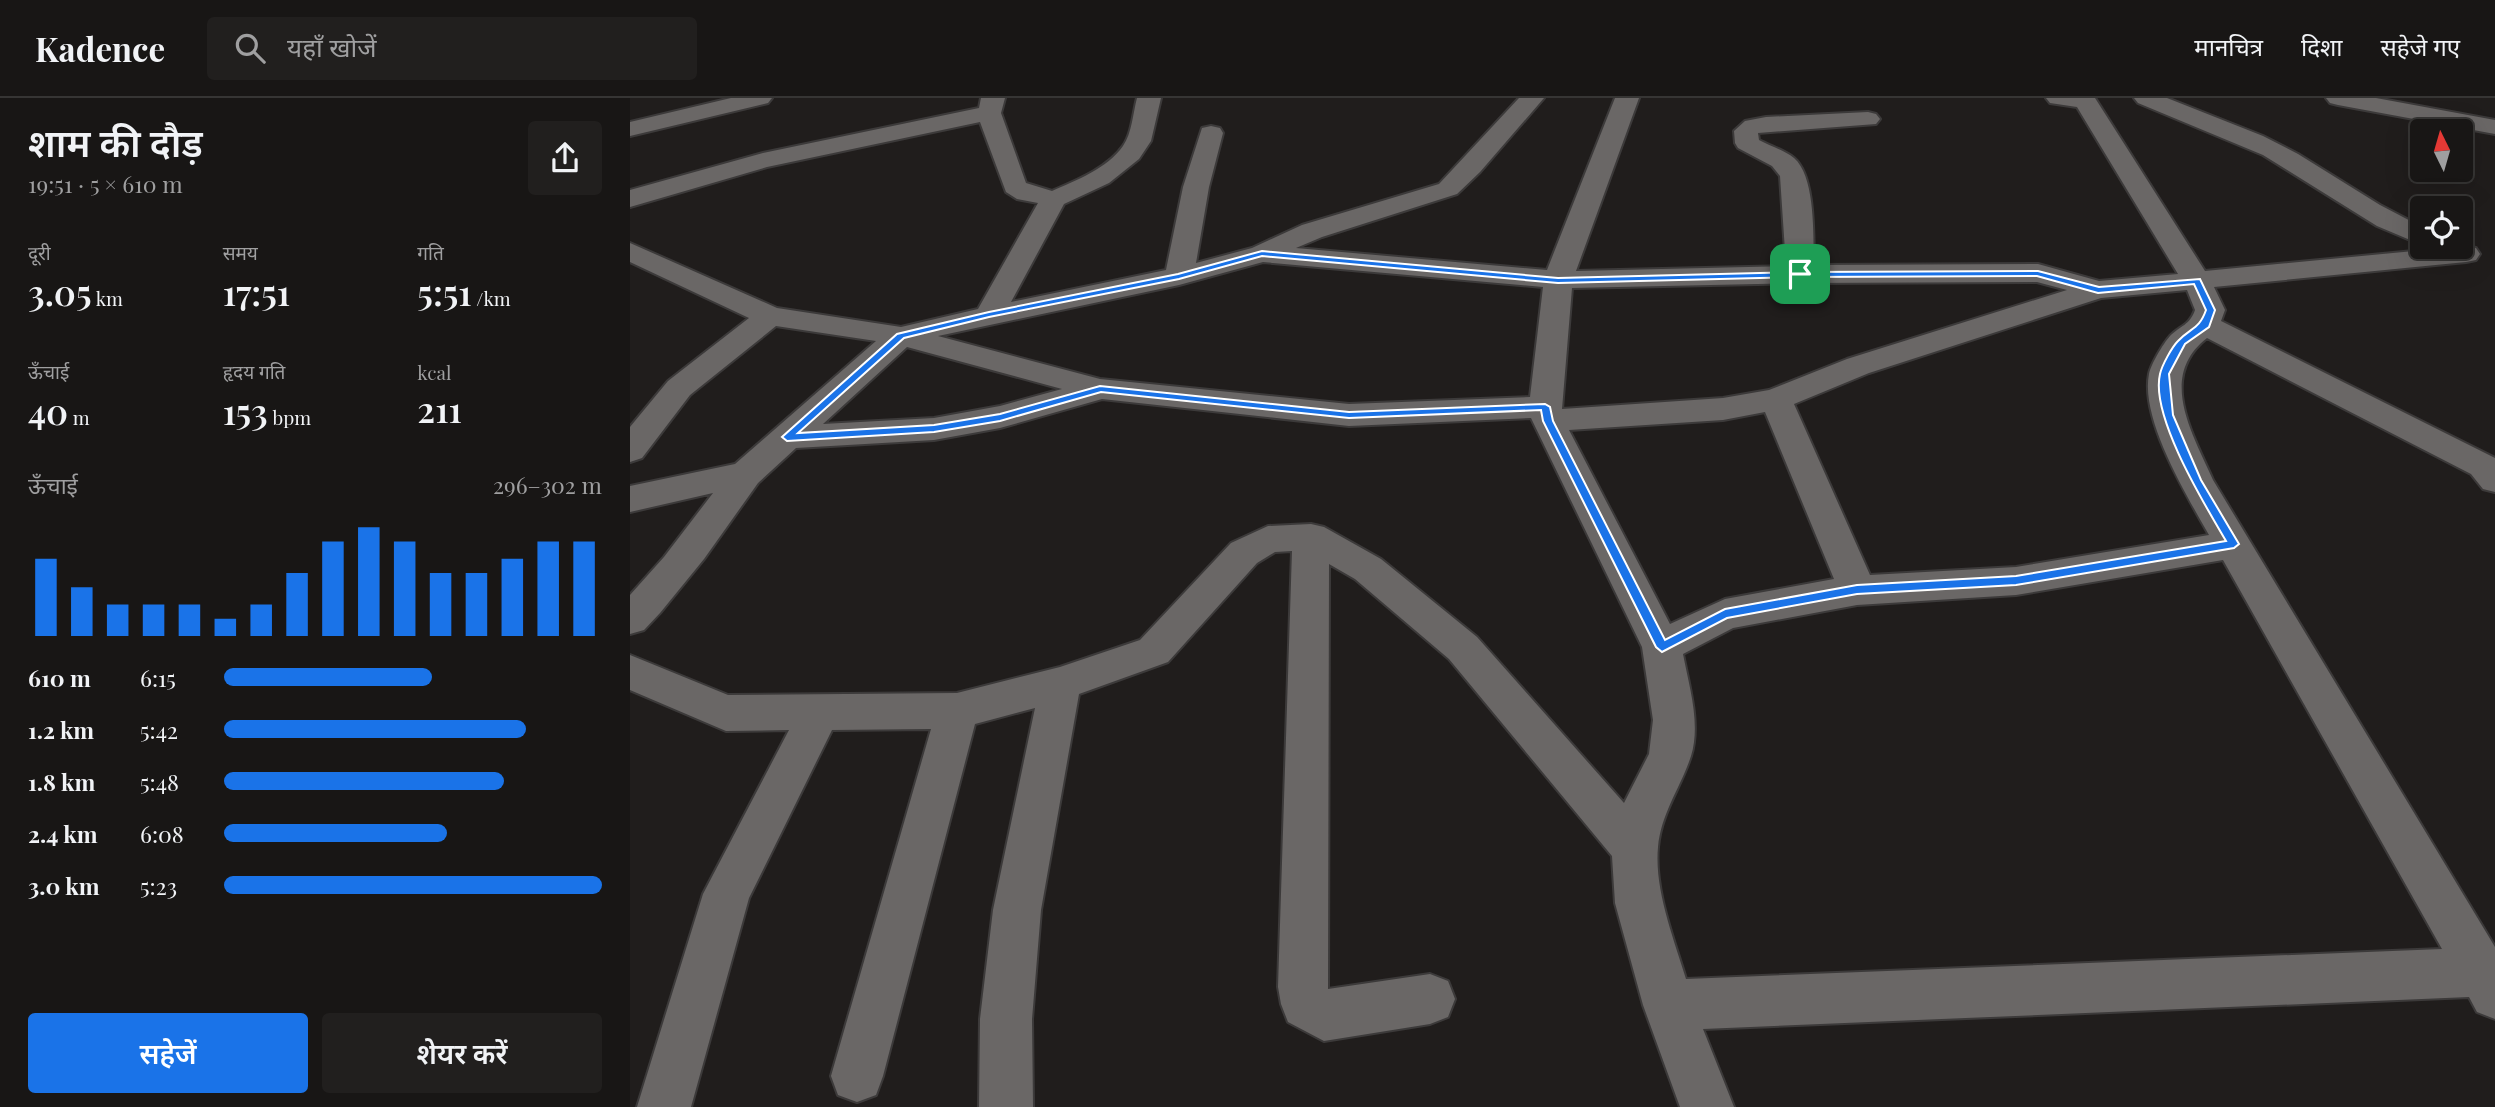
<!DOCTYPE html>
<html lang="hi">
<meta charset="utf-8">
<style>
body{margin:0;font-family:"Playfair Display","Noto Sans Devanagari",serif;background:#211f1e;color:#f1f3f6;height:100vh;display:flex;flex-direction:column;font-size:26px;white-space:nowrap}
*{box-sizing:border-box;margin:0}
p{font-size:23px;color:#9f9fa0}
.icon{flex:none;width:38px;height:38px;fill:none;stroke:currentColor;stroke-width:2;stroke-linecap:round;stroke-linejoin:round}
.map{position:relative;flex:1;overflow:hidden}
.drawer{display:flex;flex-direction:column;background:#181615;width:630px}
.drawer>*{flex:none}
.needle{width:46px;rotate:355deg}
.fabs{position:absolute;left:1780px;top:21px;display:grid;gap:14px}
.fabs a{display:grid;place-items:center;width:63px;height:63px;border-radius:7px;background:#181615;box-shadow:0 7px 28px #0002,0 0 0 2px #363534;font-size:35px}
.pin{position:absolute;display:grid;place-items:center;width:60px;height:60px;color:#fff;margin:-30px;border-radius:14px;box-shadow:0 4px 10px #0006}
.round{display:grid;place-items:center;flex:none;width:74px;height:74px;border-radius:7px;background:#211f1e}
.head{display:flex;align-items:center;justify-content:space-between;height:119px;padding:0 28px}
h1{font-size:38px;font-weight:600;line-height:52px}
.stats{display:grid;grid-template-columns:repeat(3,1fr);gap:10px;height:119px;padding:7px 28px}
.stats div{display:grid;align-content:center}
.stats b{font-size:35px;font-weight:600}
.stats small{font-size:19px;font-weight:400}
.stats p{font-size:19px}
.chart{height:196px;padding:14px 28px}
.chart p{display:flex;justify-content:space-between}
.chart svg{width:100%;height:126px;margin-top:7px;stroke:#1a73e8;stroke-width:6}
.cta{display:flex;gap:14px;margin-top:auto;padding:14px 28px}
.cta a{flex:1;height:80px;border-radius:7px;background:#1a73e8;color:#fff;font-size:28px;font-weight:600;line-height:80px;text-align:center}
.cta a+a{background:#211f1e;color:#f1f3f6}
ul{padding:0 28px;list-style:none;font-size:23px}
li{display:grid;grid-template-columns:112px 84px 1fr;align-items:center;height:52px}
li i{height:18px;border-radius:9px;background:#1a73e8}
header{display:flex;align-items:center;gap:42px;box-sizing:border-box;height:98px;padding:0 35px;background:#181615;border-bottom:2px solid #363534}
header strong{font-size:33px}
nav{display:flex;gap:38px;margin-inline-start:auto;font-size:24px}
.search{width:490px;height:63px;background:#211f1e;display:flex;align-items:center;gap:18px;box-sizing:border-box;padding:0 24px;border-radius:7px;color:#9f9fa0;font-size:26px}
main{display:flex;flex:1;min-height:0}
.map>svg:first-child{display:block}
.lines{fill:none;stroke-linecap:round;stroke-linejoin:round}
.street-casing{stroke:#3c3a3a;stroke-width:4}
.street{fill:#6a6766;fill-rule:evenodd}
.route{fill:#1a73e8;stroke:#fff;stroke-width:2;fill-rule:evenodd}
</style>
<header>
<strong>Kadence</strong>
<div class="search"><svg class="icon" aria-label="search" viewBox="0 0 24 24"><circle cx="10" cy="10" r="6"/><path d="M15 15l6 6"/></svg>यहाँ खोजें</div>
<nav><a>मानचित्र</a><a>दिशा</a><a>सहेजे गए</a></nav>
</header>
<main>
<section class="drawer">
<div class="head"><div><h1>शाम की दौड़</h1><p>19:51 · 5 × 610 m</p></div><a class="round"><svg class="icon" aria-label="share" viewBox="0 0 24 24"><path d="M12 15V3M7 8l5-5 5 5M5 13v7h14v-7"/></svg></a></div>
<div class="stats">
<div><p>दूरी</p><b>3.05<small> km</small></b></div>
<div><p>समय</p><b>17:51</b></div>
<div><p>गति</p><b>5:51<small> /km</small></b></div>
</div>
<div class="stats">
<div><p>ऊँचाई</p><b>40<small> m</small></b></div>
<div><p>हृदय गति</p><b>153<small> bpm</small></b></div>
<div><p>kcal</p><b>211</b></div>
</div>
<div class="chart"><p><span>ऊँचाई</span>296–302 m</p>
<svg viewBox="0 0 160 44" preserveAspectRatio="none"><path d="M5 44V17M15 44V27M25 44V33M35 44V33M45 44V33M55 44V38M65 44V33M75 44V22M85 44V11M95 44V6M105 44V11M115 44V22M125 44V22M135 44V17M145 44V11M155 44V11"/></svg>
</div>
<ul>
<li><b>610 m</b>6:15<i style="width:55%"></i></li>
<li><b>1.2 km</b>5:42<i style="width:80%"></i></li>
<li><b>1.8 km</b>5:48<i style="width:74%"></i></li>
<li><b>2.4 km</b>6:08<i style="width:59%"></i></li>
<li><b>3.0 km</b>5:23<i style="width:100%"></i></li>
</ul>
<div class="cta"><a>सहेजें</a><a>शेयर करें</a></div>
</section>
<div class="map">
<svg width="1865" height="1009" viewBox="0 0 1865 1009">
<rect width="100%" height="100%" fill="#201d1c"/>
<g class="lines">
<defs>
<g id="street">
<polygon points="101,0 142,0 138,5 0,38 0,24"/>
<path d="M351 0H375L371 15 396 85 422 93C445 83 478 70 493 48 502 35 503 15 507 0H531L521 43 509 61 479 85 434 106 381 204 536 172 553 89 572 30 581 28 590 30 593 35 579 89 566 165 622 150 672 127 809 86 889 0H914L850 74 827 96 692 139 666 150 917 172 985 0H1009L946 173 1156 168 1150 78 1142 68 1108 50 1105 45 1104 33 1115 23 1136 19 1238 14 1246 16 1250 21 1246 26 1128 35 1129 42C1140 48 1154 52 1164 60 1186 79 1183 139 1184 167L1408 166 1469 183 1548 176 1447 9 1420 5 1416 0H1465L1575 173 1836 148 1846 150 1850 156 1846 162 1836 164 1584 189 1595 212 1591 223 1865 360V394L1853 391 1841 376 1577 240C1527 279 1563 336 1583 382L1865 849V921L1847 914 1839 899 1073 931 1104 1009H1050L1013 907 985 805 982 758 819 561 725 481 699 466 698 891 800 876 818 883 825 901 818 919 800 926 694 943 658 924 651 906 648 889 662 453 645 454 627 465 538 564 449 596 411 812 402 921 403 1009H349L350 921 363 812 405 610 345 626 253 978 246 997 227 1004 208 997 201 978 301 631 202 632 119 800 61 1009H7L73 796 159 632 96 633 0 592V557L98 597 327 595 430 569 510 542 601 445 638 428 681 426 694 429 751 461 847 539 994 705 1019 656 1023 622 1012 549 901 320 719 328 472 301 370 330 304 342 166 350 128 385 74 461 30 515 14 532 0 536V497L34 459 83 395 0 414V388L105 366 246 243 146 228 60 297 12 360 0 364V329L38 283 119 220 0 164V145L147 210 271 229 348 211 408 105 387 101 376 94 350 24 137 69 0 109V92L133 55 349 10ZM633 164 913 189 900 299 719 306 470 281 308 238 549 187ZM1407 184 1437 192 1217 261 1139 292 1093 300 932 311 942 190 1170 185ZM1557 192 1565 212C1560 227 1550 228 1540 238 1533 246 1521 266 1519 276 1510 321 1557 398 1579 437L1386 469 1240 477 1164 306 1239 275 1471 200ZM277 249 432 291 370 308 304 320 193 326ZM1135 314 1204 481 1095 501 1040 526 939 332 1093 322ZM1593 462 1812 851 1056 881C1044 841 1024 792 1028 749 1031 715 1051 689 1061 658 1071 626 1059 588 1053 556L1103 530 1227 507 1386 497Z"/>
<polygon points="1504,0 1537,0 1633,38 1668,56 1750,107 1792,129 1792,147 1747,128 1633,57 1508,5"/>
<polygon points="1696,0 1746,0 1865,22 1865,36 1708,7 1700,5"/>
</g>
</defs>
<use href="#street" class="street-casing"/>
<use href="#street" class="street"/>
</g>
<path class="route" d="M632 153 928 180 1170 174 1408 173 1469 189 1570 181 1585 212 1579 229 1555 246 1539 276 1543 317 1571 382 1609 446 1604 450 1386 487 1227 496 1097 520 1032 554 1026 549 913 323 911 312 719 320 471 294 370 323 304 334 157 343 152 339 267 236 359 214 548 176ZM632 158 928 185 1170 179 1407 178 1468 195 1564 186 1576 212C1569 232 1561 229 1548 243 1542 249 1532 267 1530 276 1520 318 1575 407 1596 443L1386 478 1227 487 1095 511 1035 542 923 323 920 309 915 306 719 314 470 288 370 316 304 327 168 335 274 240 359 219 549 181Z"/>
</svg>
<div class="fabs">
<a><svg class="needle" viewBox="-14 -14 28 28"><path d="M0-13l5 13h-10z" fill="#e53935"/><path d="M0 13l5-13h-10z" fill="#9f9fa0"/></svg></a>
<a><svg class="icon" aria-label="locate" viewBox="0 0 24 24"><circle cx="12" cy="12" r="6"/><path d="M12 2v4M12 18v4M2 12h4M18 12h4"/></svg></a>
</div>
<div class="pin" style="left:1170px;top:176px;background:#1e9e55"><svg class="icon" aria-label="arrive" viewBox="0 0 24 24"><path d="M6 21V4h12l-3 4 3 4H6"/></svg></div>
</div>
</main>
